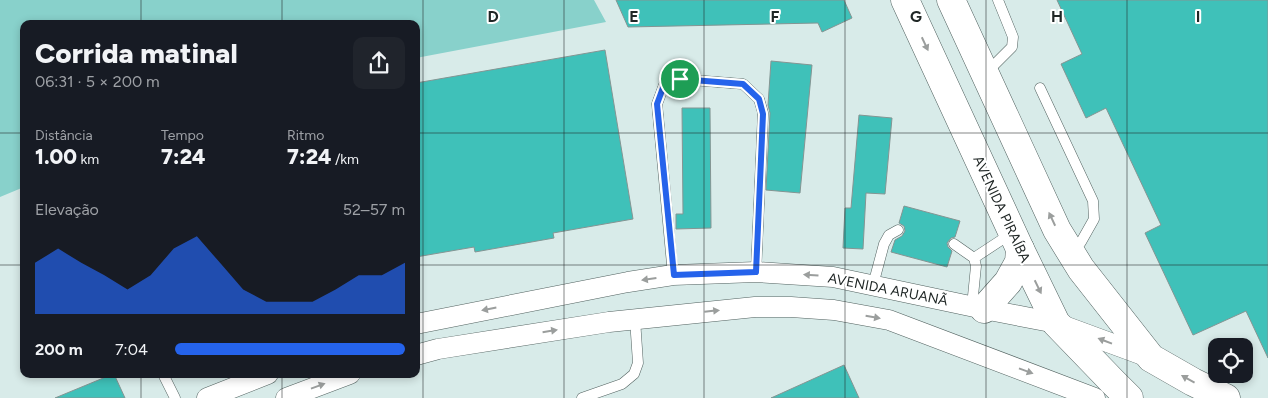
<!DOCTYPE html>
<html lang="pt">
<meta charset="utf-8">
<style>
body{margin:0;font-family:Figtree,sans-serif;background:#20242c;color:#f1f3f6;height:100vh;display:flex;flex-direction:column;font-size:19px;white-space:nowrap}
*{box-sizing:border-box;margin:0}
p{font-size:16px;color:#9ea1a6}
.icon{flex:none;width:28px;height:28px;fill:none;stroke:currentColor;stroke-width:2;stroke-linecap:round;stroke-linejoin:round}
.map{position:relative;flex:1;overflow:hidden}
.side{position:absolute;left:20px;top:20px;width:400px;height:358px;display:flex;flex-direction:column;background:#171b24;border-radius:10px;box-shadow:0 2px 8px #0003}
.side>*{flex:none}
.fabs{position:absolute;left:1208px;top:338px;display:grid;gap:10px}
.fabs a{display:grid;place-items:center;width:45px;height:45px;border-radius:10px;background:#171b24;box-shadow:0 2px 8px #0003;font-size:25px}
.pin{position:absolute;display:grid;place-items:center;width:42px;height:42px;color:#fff;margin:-21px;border:2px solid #fff;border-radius:50%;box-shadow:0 1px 5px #0007}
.round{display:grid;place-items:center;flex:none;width:52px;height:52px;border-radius:10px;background:#20242c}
.headline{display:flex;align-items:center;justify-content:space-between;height:85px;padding:0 15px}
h1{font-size:28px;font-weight:800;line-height:38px}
.stats{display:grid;grid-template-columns:repeat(3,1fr);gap:8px;height:85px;padding:5px 15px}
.stats div{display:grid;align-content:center}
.stats b{font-size:21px;font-weight:800}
.stats small{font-size:14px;font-weight:400}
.stats p{font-size:14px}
.chart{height:140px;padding:10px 15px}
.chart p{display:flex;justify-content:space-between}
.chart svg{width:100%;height:90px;margin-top:5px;fill:#2563eb;opacity:.7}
ul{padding:0 15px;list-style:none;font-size:16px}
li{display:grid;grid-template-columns:80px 60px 1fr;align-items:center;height:38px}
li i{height:12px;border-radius:6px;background:#2563eb}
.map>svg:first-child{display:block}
.green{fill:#88d1cb}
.building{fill:#3fc1b9;stroke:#849593}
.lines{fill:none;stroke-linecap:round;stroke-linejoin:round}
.lane-casing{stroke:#51615f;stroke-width:11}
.street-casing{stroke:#51615f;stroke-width:21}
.secondary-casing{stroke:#51615f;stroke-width:29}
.lane{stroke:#fff;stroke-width:10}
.street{stroke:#fff;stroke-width:20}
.secondary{stroke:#fff;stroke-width:28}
.oneway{fill:#9b9e9d}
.route-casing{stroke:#fff;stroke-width:10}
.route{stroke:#2563eb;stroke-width:6}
.grid{fill:none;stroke:#202726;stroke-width:1;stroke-opacity:0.55}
.labels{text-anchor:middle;stroke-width:4;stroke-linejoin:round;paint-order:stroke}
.street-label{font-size:14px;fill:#202726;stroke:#fff}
.grid-label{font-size:16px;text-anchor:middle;font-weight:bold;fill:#202726;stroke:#fff;stroke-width:4;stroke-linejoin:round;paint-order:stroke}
</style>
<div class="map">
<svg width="1268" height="398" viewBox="0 0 1268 398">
<rect width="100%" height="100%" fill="#d8ebe9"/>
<polygon class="green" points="0,0 594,0 606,22 416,58 416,24 24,24 24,187 0,197"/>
<g class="building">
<polygon points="616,0 844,0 852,18 822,32 818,23 628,27"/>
<polygon points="1057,0 1268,0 1268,358 1246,311 1193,335 1145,233 1161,225 1106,108 1086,118 1061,64 1082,54"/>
<polygon points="605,50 633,219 553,233 554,238 475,252 474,247 416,257 416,83"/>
<polygon points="771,61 812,65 800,193 766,190 770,113 768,105"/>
<polygon points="682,108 710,108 711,228 676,229 676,214 683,214"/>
<polygon points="859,115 892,118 885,194 866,193 863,249 843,248 845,208 851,208"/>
<polygon points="904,206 960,221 955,237 951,238 947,243 948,247 952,251 947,267 891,252 895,240 902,236 905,231 904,226 899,223"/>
<polygon points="844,365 859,398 771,398"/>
<polygon points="113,374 114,374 125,398 55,398"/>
</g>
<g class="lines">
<defs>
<g id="lane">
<polyline points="986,73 1012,47 1013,37 998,0"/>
<polyline points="1040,88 1093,201 1094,219 1081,242 1072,253"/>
<polyline points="954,244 974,258 976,266 972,306"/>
<polyline points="974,258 1012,233"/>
<polyline points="673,275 657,104 664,85 680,79 743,84 759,99 763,113 756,272"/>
<polyline points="873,285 884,244 889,235 898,230"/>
<polyline points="163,374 175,398"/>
<polyline points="582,398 622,384 634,374 638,363 635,319"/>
</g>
<g id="street">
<polyline points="416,324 628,282 673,275 756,272 833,277 984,309 1056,323 1151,358"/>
<polyline points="416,355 438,349 609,322 755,307 791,307 834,310 889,320 1095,398"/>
<polyline points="207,398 268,374"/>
<polyline points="286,398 350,374"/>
</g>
<g id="secondary">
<polyline points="905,0 1020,249 1056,323 1112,381 1129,398"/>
<polyline points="951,0 1057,230 1081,269 1151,358 1193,382 1226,398"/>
<polyline points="984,309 1008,282 1019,262 1020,249"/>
</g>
</defs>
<use href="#lane" class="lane-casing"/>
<use href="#street" class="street-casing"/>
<use href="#secondary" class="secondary-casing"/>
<use href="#lane" class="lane"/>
<use href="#street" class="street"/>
<use href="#secondary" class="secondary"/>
</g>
<defs><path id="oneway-solid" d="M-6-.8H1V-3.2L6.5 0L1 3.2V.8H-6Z" transform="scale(1.25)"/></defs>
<g class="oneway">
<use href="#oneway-solid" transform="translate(925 44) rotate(65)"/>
<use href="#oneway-solid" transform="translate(1052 219) rotate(-115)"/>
<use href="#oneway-solid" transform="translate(811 275) rotate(-176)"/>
<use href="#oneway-solid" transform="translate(649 279) rotate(172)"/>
<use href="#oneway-solid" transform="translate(1038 287) rotate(64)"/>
<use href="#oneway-solid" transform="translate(489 309) rotate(169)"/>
<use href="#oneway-solid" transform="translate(712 311) rotate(-6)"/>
<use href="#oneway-solid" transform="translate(873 317) rotate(10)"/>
<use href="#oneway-solid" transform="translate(550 331) rotate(-9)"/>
<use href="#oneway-solid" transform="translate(1105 341) rotate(-159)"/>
<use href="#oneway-solid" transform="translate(1026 371) rotate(20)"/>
<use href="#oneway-solid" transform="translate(1188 379) rotate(-151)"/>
<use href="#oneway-solid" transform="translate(318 386) rotate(-20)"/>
</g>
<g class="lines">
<defs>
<polygon id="route" points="680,79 743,84 759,99 763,114 756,272 674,275 657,104 664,85"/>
</defs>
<use href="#route" class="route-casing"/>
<use href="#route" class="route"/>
</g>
<path class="grid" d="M141 0V24M282 0V24M423 0V398M564 0V398M704 0V398M845 0V398M986 0V398M1127 0V398M0 133H24M416 133H1268M0 265H24M416 265H1268M141 374V398M282 374V398"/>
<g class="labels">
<g class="street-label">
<text transform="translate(1002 209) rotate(65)" y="5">AVENIDA PIRAÍBA</text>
<text transform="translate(888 289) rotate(11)" y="5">AVENIDA ARUANÃ</text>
</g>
</g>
<g class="grid-label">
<text x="493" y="22">D</text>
<text x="634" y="22">E</text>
<text x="775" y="22">F</text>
<text x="916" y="22">G</text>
<text x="1057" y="22">H</text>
<text x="1198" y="22">I</text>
</g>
</svg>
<div class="fabs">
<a><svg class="icon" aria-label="locate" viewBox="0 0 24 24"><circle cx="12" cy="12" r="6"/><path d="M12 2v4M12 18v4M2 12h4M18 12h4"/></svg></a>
</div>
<div class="pin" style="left:680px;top:79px;background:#1e9e55"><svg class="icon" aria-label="arrive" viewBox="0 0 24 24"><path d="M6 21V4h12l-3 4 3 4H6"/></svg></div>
<section class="side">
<div class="headline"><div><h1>Corrida matinal</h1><p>06:31 · 5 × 200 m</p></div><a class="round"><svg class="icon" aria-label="share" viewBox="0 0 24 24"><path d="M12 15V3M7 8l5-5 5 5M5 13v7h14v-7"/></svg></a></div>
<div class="stats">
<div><p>Distância</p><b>1.00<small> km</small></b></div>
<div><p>Tempo</p><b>7:24</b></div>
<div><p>Ritmo</p><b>7:24<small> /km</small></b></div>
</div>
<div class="chart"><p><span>Elevação</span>52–57 m</p>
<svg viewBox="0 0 160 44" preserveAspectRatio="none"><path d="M0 44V19L10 12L20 19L30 25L40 32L50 25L60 12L70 6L80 19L90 32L100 38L110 38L120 38L130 32L140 25L150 25L160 19V44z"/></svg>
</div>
<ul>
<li><b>200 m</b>7:04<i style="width:100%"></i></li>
</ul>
</section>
</div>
